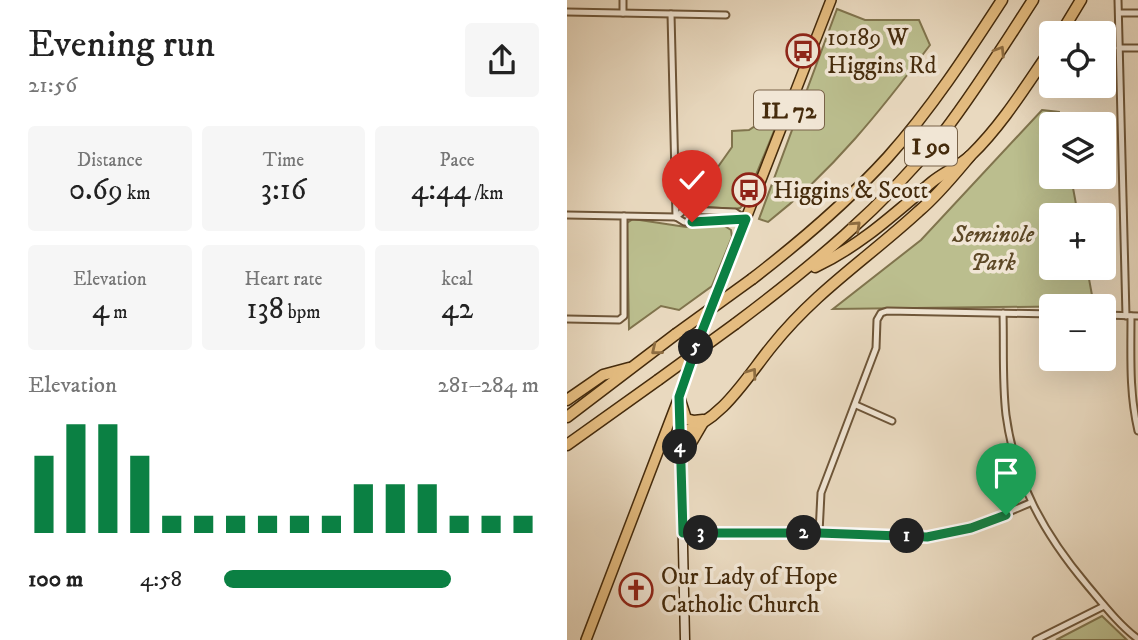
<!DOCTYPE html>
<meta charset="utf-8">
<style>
body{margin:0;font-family:"IM FELL DW Pica",serif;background:#f6f6f6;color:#222;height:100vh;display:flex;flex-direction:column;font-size:26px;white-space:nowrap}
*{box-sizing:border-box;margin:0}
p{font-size:23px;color:#767676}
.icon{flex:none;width:38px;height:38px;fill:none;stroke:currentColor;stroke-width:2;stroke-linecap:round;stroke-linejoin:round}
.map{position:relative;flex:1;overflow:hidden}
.sheet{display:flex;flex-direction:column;background:#fff;width:567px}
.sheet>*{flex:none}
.controls{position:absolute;left:472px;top:21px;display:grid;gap:14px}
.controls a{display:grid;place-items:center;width:77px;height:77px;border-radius:7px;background:#fff;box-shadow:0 7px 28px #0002;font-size:35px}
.pin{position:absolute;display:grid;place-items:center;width:60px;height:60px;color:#fff;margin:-72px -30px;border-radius:50% 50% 50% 0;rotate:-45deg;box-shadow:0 0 7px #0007}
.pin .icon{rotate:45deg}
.km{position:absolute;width:35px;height:35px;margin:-18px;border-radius:50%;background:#222;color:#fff;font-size:19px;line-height:35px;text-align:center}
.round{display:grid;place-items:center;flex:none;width:74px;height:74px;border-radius:7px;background:#f6f6f6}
.head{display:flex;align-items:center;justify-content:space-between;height:119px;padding:0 28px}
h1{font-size:38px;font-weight:600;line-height:52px}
.metrics{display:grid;grid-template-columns:repeat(3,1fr);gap:10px;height:119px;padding:7px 28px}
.metrics div{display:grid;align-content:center;border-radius:7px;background:#f6f6f6;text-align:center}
.metrics b{font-size:30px;font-weight:600}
.metrics small{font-size:19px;font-weight:400}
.metrics p{font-size:19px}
.chart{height:196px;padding:14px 28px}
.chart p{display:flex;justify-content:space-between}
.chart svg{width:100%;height:126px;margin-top:7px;stroke:#0b8043;stroke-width:6}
ul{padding:0 28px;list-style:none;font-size:23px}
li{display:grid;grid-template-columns:112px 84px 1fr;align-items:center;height:52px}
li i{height:18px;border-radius:9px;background:#0b8043}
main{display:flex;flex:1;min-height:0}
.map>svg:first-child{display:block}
.green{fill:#bbbe8e;stroke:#80744d;stroke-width:2}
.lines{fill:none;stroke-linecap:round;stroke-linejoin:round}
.street-casing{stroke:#6e5639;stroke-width:9}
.secondary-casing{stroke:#452b0c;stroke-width:11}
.primary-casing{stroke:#452b0c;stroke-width:12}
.highway-casing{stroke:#452b0c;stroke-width:13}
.street{stroke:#f1e6d5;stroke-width:5}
.secondary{stroke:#f1e6d5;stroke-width:8}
.primary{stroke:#e4bc80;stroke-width:9}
.highway{stroke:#e4bc80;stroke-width:10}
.highway-bridge-casing{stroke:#452b0c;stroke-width:13;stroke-linecap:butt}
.highway-bridge{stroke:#e4bc80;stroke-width:10}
.oneway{stroke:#8d6c40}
.route-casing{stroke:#fff;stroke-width:14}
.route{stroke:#0b8043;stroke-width:9}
.labels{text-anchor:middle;stroke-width:7;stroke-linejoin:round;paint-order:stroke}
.shield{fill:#f1e6d5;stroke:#796348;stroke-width:2}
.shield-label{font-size:23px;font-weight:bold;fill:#452b0c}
.poi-label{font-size:24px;fill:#452b0c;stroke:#f1e6d5;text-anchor:start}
.park-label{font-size:24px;font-style:italic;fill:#5d4826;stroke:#f1e6d5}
</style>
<main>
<section class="sheet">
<div class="head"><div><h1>Evening run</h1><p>21:56</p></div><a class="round"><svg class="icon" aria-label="share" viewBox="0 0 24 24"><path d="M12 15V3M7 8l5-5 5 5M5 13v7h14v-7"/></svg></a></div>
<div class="metrics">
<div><p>Distance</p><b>0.69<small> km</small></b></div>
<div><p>Time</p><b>3:16</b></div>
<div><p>Pace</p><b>4:44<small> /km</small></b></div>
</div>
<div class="metrics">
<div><p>Elevation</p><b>4<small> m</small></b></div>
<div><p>Heart rate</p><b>138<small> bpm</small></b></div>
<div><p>kcal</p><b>42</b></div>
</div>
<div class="chart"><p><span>Elevation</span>281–284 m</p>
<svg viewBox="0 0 160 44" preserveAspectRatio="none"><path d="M5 44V17M15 44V6M25 44V6M35 44V17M45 44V38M55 44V38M65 44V38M75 44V38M85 44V38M95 44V38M105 44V27M115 44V27M125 44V27M135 44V38M145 44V38M155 44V38"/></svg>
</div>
<ul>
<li><b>100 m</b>4:58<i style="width:72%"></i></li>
</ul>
</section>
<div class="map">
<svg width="571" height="640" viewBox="0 0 571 640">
<rect width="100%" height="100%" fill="#e9d9bf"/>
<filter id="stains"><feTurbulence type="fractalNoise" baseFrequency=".00286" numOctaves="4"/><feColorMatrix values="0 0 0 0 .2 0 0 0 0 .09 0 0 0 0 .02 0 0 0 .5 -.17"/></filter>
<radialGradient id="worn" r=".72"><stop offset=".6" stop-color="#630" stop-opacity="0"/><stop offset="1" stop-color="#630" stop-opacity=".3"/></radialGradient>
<g class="green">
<path d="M270 9 298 20H352L363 45C315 109 265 172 201 222L192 219Z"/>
<polygon points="475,110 492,112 494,124 485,124 485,177 504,177 511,215 485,215 485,268 520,268 527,306 266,309 354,240"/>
<polygon points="203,116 212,119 177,204 173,208 167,209 116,205 112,202 112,170 148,171 165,147 165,131 182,130"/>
<polygon points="66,219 119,227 156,225 164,230 165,237 145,286 112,310 94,306 62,329 60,223"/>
<polygon points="535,616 560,640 489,640"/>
</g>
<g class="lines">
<defs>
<g id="street">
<polyline points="551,0 559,316"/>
<polyline points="0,12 159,15"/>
<polyline points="56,13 56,0"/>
<polyline points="552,13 571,13"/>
<polyline points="104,14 109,217"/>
<polyline points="552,48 571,48"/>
<polyline points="0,215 109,217 117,222 125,222 179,219"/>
<polyline points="109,217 117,210 168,212 178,219"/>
<path d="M436 313C437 347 435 381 439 415 448 482 477 534 520 585 536 604 552 625 571 639"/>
<polyline points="537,315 571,316"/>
<path d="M564 316C564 355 562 392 571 431"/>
<polyline points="0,319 52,320 57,316 57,216"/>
<polyline points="289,405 325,421"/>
<polyline points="116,532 360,537 404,528 463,503"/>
<polyline points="252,533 254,493 309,348 310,320 314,313 320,311 485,314"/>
<polyline points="469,640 537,606"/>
</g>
<polyline id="secondary" points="113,407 118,640"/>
<polyline id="primary" points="19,640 112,397 132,339 264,0"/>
<g id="highway">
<polyline points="494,33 514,0"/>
<path d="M248 267C293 246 327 214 365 182 377 172 393 166 404 155 436 124 460 84 485 48"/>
<path d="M185 279C233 242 280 202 321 157 364 109 400 54 435 0"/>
<path d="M168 324C244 267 316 207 376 133 409 90 437 45 466 0"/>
<polyline points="112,397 119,419 127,421 136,420"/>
<polyline points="0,400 36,375 62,368"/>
<polyline points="0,417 109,334"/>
<path d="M113 433C155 421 179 378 205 346 249 291 301 258 352 211 371 195 387 175 403 156"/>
<polyline points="0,445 91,380"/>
<polyline points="114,460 135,424"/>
</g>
</defs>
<use href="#street" class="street-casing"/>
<use href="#secondary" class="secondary-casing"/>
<use href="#primary" class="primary-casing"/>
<use href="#highway" class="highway-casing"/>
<use href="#street" class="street"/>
<use href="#secondary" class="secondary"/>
<use href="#primary" class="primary"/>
<use href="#highway" class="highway"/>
<defs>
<g id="highway-bridge">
<polyline points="109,334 185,279"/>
<polyline points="91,380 168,324"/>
</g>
</defs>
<use href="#highway-bridge" class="highway-bridge-casing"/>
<use href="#highway-bridge" class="highway-bridge"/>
</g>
<defs><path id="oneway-chevron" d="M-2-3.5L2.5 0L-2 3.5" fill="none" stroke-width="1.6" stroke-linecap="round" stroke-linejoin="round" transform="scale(1.75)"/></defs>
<g class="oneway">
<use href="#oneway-chevron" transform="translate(433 51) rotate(-58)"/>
<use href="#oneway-chevron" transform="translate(289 226) rotate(-43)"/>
<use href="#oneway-chevron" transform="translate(89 350) rotate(141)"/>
<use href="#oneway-chevron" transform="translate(185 373) rotate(-54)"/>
</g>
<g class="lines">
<defs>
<polyline id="route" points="125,222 179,219 132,339 112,397 116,533 252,533 360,537 404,528 439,515"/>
</defs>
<use href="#route" class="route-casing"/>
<use href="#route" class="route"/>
</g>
<defs>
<symbol id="bus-ring" viewBox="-11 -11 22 22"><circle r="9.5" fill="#f1e6d5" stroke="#8f2418" stroke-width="1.5"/><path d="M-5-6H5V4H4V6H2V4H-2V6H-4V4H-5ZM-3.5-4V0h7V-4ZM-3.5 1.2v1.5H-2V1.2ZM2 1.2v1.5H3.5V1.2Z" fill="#8f2418"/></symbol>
<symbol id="church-ring" viewBox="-11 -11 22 22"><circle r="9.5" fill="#f1e6d5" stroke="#8f2418" stroke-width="1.5"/><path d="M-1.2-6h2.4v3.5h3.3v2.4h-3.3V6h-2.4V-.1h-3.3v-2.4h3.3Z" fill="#8f2418"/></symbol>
</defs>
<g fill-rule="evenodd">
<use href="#bus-ring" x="217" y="32" width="38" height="38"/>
<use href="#bus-ring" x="163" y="171" width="38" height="38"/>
<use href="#church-ring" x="50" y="571" width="38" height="38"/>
</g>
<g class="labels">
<g class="shield">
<rect x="187" y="90.5" width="70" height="39" rx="5"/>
<rect x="338" y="126.5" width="52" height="39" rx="5"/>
</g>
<g class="shield-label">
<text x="222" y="118">IL 72</text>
<text x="364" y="154">I 90</text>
</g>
<g class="poi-label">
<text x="260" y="45">10189 W<tspan x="260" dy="28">Higgins Rd</tspan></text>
<text x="206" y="198">Higgins &amp; Scott</text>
<text x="94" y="584">Our Lady of Hope<tspan x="94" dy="28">Catholic Church</tspan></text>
</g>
<g class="park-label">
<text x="426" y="242">Seminole<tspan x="426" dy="28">Park</tspan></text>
</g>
</g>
<rect width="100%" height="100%" filter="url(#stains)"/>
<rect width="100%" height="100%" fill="url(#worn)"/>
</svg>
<div class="controls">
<a><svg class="icon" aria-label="locate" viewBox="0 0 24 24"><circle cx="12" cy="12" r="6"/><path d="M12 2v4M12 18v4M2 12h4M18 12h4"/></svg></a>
<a><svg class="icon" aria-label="layers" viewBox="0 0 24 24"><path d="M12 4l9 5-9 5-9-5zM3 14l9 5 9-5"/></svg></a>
<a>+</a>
<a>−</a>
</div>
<div class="pin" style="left:439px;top:515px;background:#1e9e55"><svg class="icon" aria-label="arrive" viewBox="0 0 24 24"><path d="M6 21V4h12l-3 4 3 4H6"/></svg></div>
<div class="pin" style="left:125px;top:222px;background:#d93025"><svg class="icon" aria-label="check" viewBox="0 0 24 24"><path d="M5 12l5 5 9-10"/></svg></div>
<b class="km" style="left:340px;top:536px">1</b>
<b class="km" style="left:237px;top:533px">2</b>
<b class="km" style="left:134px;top:533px">3</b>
<b class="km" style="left:113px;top:447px">4</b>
<b class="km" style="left:129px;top:347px">5</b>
</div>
</main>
